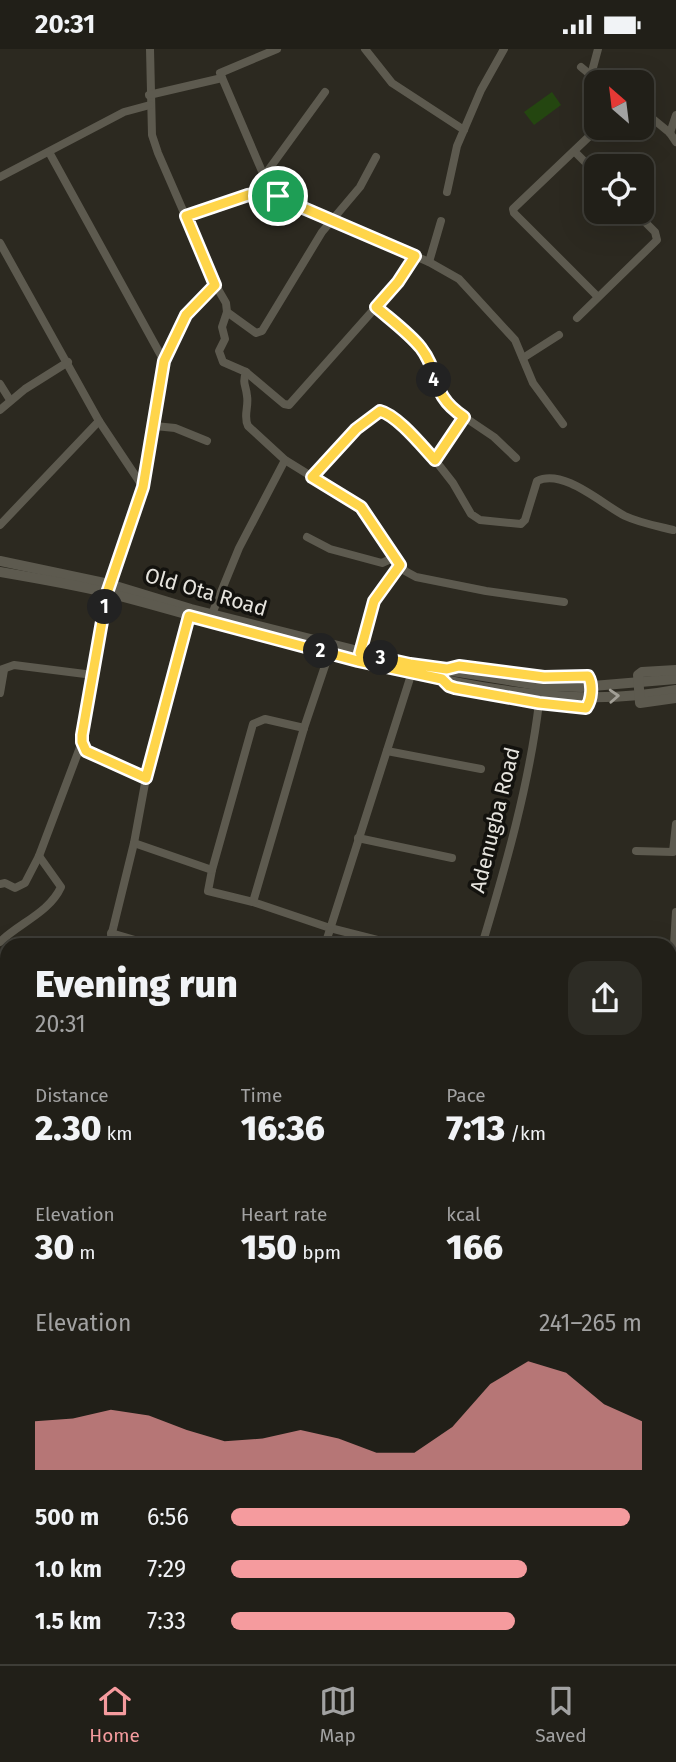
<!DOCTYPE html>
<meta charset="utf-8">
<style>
body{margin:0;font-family:"Fira Sans",sans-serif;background:#2d2c25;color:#f1f3f6;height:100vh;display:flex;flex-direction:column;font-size:26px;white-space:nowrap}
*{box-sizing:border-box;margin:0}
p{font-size:23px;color:#a2a2a2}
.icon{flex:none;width:38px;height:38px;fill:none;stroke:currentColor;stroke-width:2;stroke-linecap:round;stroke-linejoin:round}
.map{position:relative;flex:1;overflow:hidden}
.side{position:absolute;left:0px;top:889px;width:677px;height:726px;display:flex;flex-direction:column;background:#211f18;border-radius:21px 21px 0 0;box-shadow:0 7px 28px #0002,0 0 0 2px #3e3d37}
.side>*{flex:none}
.needle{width:46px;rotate:332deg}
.buttons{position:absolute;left:584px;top:21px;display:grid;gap:14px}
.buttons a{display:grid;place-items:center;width:70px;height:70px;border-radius:14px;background:#211f18;box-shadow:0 7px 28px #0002,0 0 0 2px #3e3d37;font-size:35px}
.pin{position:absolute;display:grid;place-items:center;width:60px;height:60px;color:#fff;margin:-30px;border:4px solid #fff;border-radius:50%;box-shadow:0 2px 7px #0007}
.km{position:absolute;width:35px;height:35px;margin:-18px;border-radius:50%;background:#222;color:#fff;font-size:19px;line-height:35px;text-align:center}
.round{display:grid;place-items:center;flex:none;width:74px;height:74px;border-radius:21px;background:#2d2c25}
.summary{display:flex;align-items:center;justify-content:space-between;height:119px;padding:0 35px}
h1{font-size:38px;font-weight:800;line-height:52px}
.stats{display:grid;grid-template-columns:repeat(3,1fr);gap:10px;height:119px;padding:7px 35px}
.stats div{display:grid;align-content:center}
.stats b{font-size:35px;font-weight:800}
.stats small{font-size:19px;font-weight:400}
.stats p{font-size:19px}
.chart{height:196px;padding:14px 35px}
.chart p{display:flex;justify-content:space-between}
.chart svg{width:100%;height:126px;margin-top:7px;fill:#f59b9e;opacity:.7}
ul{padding:0 35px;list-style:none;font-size:23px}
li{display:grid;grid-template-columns:112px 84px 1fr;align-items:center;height:52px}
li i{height:18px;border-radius:9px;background:#f59b9e}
.status{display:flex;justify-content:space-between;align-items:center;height:49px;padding:0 35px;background:#211f18;direction:ltr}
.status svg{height:19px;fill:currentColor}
.tabs{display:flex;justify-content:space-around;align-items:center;height:98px;border-top:2px solid #3e3d37;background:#211f18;font-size:19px;color:#a2a2a2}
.tabs a{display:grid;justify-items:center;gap:4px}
.tabs .selected{color:#f59b9e}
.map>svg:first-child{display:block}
.green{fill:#244610}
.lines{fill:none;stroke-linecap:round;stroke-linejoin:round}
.minor{stroke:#5d5a4f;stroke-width:8}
.tertiary{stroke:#5d5a4f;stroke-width:10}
.oneway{stroke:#a29f96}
.route-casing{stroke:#fff;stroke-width:14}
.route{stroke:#ffd54a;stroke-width:9}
.labels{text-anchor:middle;stroke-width:7;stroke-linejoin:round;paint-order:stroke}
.street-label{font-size:21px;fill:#e6e4de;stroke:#13120e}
</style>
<div class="status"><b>20:31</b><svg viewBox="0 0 49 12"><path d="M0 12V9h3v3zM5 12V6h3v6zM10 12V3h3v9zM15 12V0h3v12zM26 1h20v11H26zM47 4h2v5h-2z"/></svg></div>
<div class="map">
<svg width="676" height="1615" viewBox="0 0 676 1615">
<rect width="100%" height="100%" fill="#2c2920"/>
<polygon class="green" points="552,43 561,56 534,76 524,63"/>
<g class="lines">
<g class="minor">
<polyline points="150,0 152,86 158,104 215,235 226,254 227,263 256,284 262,282 322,183 360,138 376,108"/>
<polyline points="365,0 392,34 464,81"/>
<polyline points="581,18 599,33"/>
<polyline points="591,26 598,0"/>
<polyline points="149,46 222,29"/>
<polyline points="642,61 670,84 676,93"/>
<polyline points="670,84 676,66"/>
<polyline points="49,103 164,312"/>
<polyline points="575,103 597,125"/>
<polyline points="264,127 325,43"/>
<polyline points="0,128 124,63 150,56"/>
<polyline points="266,143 264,127 220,24 277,0"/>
<polyline points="447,143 457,97 481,41 504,0"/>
<polyline points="186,167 248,146 266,143 429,213 459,230 515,291 533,334 563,375"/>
<polyline points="0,194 99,372 143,438"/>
<polyline points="429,213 441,172"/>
<polyline points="597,247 514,164 513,160 598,79"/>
<polyline points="376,258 423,302 439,343 451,359 494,388 516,409"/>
<path d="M227 263 222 278 225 290 219 302 223 313 246 323C242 336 246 335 247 347 249 358 243 367 248 377L285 411 361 458 405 522 416 528 486 542 564 553"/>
<polyline points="577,269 657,191 655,183 635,163"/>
<polyline points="523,309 559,286"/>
<polyline points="246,323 284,355 289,356 376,258 398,233 415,207"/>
<polyline points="0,335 10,351"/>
<polyline points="0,361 25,340 68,313"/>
<polyline points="155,377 175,379 207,392"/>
<polyline points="435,411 464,368"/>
<path d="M312 428 356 380 380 362 385 363 408 383 435 411 453 434 471 465 480 471 521 475 525 471 537 432C564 419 603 456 625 467 640 474 657 477 673 481"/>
<polyline points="0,476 99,372"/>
<polyline points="307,488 330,500 382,514 395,508"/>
<polyline points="212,565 239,499 285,411"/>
<polyline points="360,604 374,552 400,516"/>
<polyline points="0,621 14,616 93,626"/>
<polyline points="0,644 4,621"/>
<polyline points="304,679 265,670 253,675 212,821 208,842 253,853 330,879 397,896"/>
<polyline points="387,702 481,720"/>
<polyline points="146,729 88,704 82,693 83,686 107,544 143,438 164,312 186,266 215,235"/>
<polyline points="358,789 452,809"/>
<polyline points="134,794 212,821"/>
<polyline points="636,802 673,803 676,775"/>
<polyline points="0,835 5,834 15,839 25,834 39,807 82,693"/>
<polyline points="253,853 304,679 329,605"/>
<polyline points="111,884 152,896"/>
<path d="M0 893C19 874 49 864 61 838L39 807"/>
<polyline points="109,896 134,794 146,729 189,567"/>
<polyline points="325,896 412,623"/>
<path d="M482 896C506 816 529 736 539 654"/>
<polyline points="0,911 7,913"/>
<polyline points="670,961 676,863"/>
<polyline points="0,1015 7,1017"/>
<polyline points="670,1052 676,1052"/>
<polyline points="0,1086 7,1086"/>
<polyline points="0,1150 7,1159"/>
<polyline points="670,1185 676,1218"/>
<polyline points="0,1282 7,1289"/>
<polyline points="670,1318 676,1316"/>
<polyline points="0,1413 7,1408"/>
<polyline points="0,1502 7,1511"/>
<polyline points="670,1584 676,1596"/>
<polyline points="0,1592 7,1587"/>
<polyline points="32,1608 40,1615"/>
<polyline points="319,1608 340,1615"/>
<polyline points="457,1608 459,1615"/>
<polyline points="536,1608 538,1615"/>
<polyline points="127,1615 131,1608"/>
<polyline points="241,1615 243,1608"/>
</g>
<g class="tertiary">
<polyline points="0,512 109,535 191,560 410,615 543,637 581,638 676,630"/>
<path d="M0 523C35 529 70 535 104 543 168 559 231 579 294 595 415 625 551 665 676 641"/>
<polyline points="676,621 642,623 638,626 640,654 676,649"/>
<path d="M442 630 449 637 455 639 539 654 586 659C592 651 593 635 588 627L544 628 468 618"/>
</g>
</g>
<defs><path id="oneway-chevron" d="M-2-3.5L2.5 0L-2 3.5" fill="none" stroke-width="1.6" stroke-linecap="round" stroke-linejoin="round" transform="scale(1.75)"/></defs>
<use class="oneway" href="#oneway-chevron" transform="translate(614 647) rotate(-3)"/>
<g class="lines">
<defs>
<path id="route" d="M266 143 415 207 398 233 376 258C391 271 409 284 421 299 441 325 429 345 464 368L435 411C422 397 397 366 380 362L356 380 312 428 361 458 400 516 374 552 360 604 410 615 447 620 459 617 544 628 588 627C593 635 592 651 586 659L539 654 455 639 449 637 442 630 358 612 189 567 146 729 86 702 82 693V686L107 544 143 438 164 312 186 266 215 236 186 167 248 146Z"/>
</defs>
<use href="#route" class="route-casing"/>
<use href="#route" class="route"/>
</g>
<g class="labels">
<g class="street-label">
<text transform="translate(206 543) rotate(16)" y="7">Old Ota Road</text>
<text transform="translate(495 771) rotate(-76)" y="7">Adenugba Road</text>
</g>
</g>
</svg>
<div class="buttons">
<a><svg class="needle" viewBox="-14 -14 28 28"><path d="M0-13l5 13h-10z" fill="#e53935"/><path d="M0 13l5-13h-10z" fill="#a2a2a2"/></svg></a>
<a><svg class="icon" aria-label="locate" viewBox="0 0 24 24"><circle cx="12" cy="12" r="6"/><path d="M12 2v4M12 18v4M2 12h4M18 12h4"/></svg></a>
</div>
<div class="pin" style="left:278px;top:147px;background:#1e9e55"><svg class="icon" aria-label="arrive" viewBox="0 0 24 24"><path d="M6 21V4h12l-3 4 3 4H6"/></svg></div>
<b class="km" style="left:105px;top:558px">1</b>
<b class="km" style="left:321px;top:602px">2</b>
<b class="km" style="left:381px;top:609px">3</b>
<b class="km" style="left:434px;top:331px">4</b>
<section class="side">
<div class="summary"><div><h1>Evening run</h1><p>20:31</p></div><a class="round"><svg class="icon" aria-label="share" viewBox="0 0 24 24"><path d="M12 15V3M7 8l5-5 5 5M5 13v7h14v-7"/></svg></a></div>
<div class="stats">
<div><p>Distance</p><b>2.30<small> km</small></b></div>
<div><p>Time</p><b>16:36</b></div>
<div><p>Pace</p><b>7:13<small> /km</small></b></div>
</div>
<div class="stats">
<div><p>Elevation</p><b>30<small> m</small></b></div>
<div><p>Heart rate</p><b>150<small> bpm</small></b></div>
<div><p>kcal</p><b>166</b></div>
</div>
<div class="chart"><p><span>Elevation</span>241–265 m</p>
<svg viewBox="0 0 160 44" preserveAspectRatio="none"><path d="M0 44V27L10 26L20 23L30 25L40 30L50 34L60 33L70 30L80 33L90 38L100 38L110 29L120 14L130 6L140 10L150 21L160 27V44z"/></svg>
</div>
<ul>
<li><b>500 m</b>6:56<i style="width:97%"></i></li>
<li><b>1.0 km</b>7:29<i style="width:72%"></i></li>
<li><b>1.5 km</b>7:33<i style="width:69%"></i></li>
</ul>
</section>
</div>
<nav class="tabs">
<a class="selected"><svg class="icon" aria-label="home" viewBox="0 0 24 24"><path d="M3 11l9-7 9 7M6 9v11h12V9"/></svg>Home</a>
<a><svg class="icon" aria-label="map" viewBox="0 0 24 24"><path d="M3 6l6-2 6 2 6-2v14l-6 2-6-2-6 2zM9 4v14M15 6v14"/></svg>Map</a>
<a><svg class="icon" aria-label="saved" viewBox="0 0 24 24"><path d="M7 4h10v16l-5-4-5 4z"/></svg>Saved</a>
</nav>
